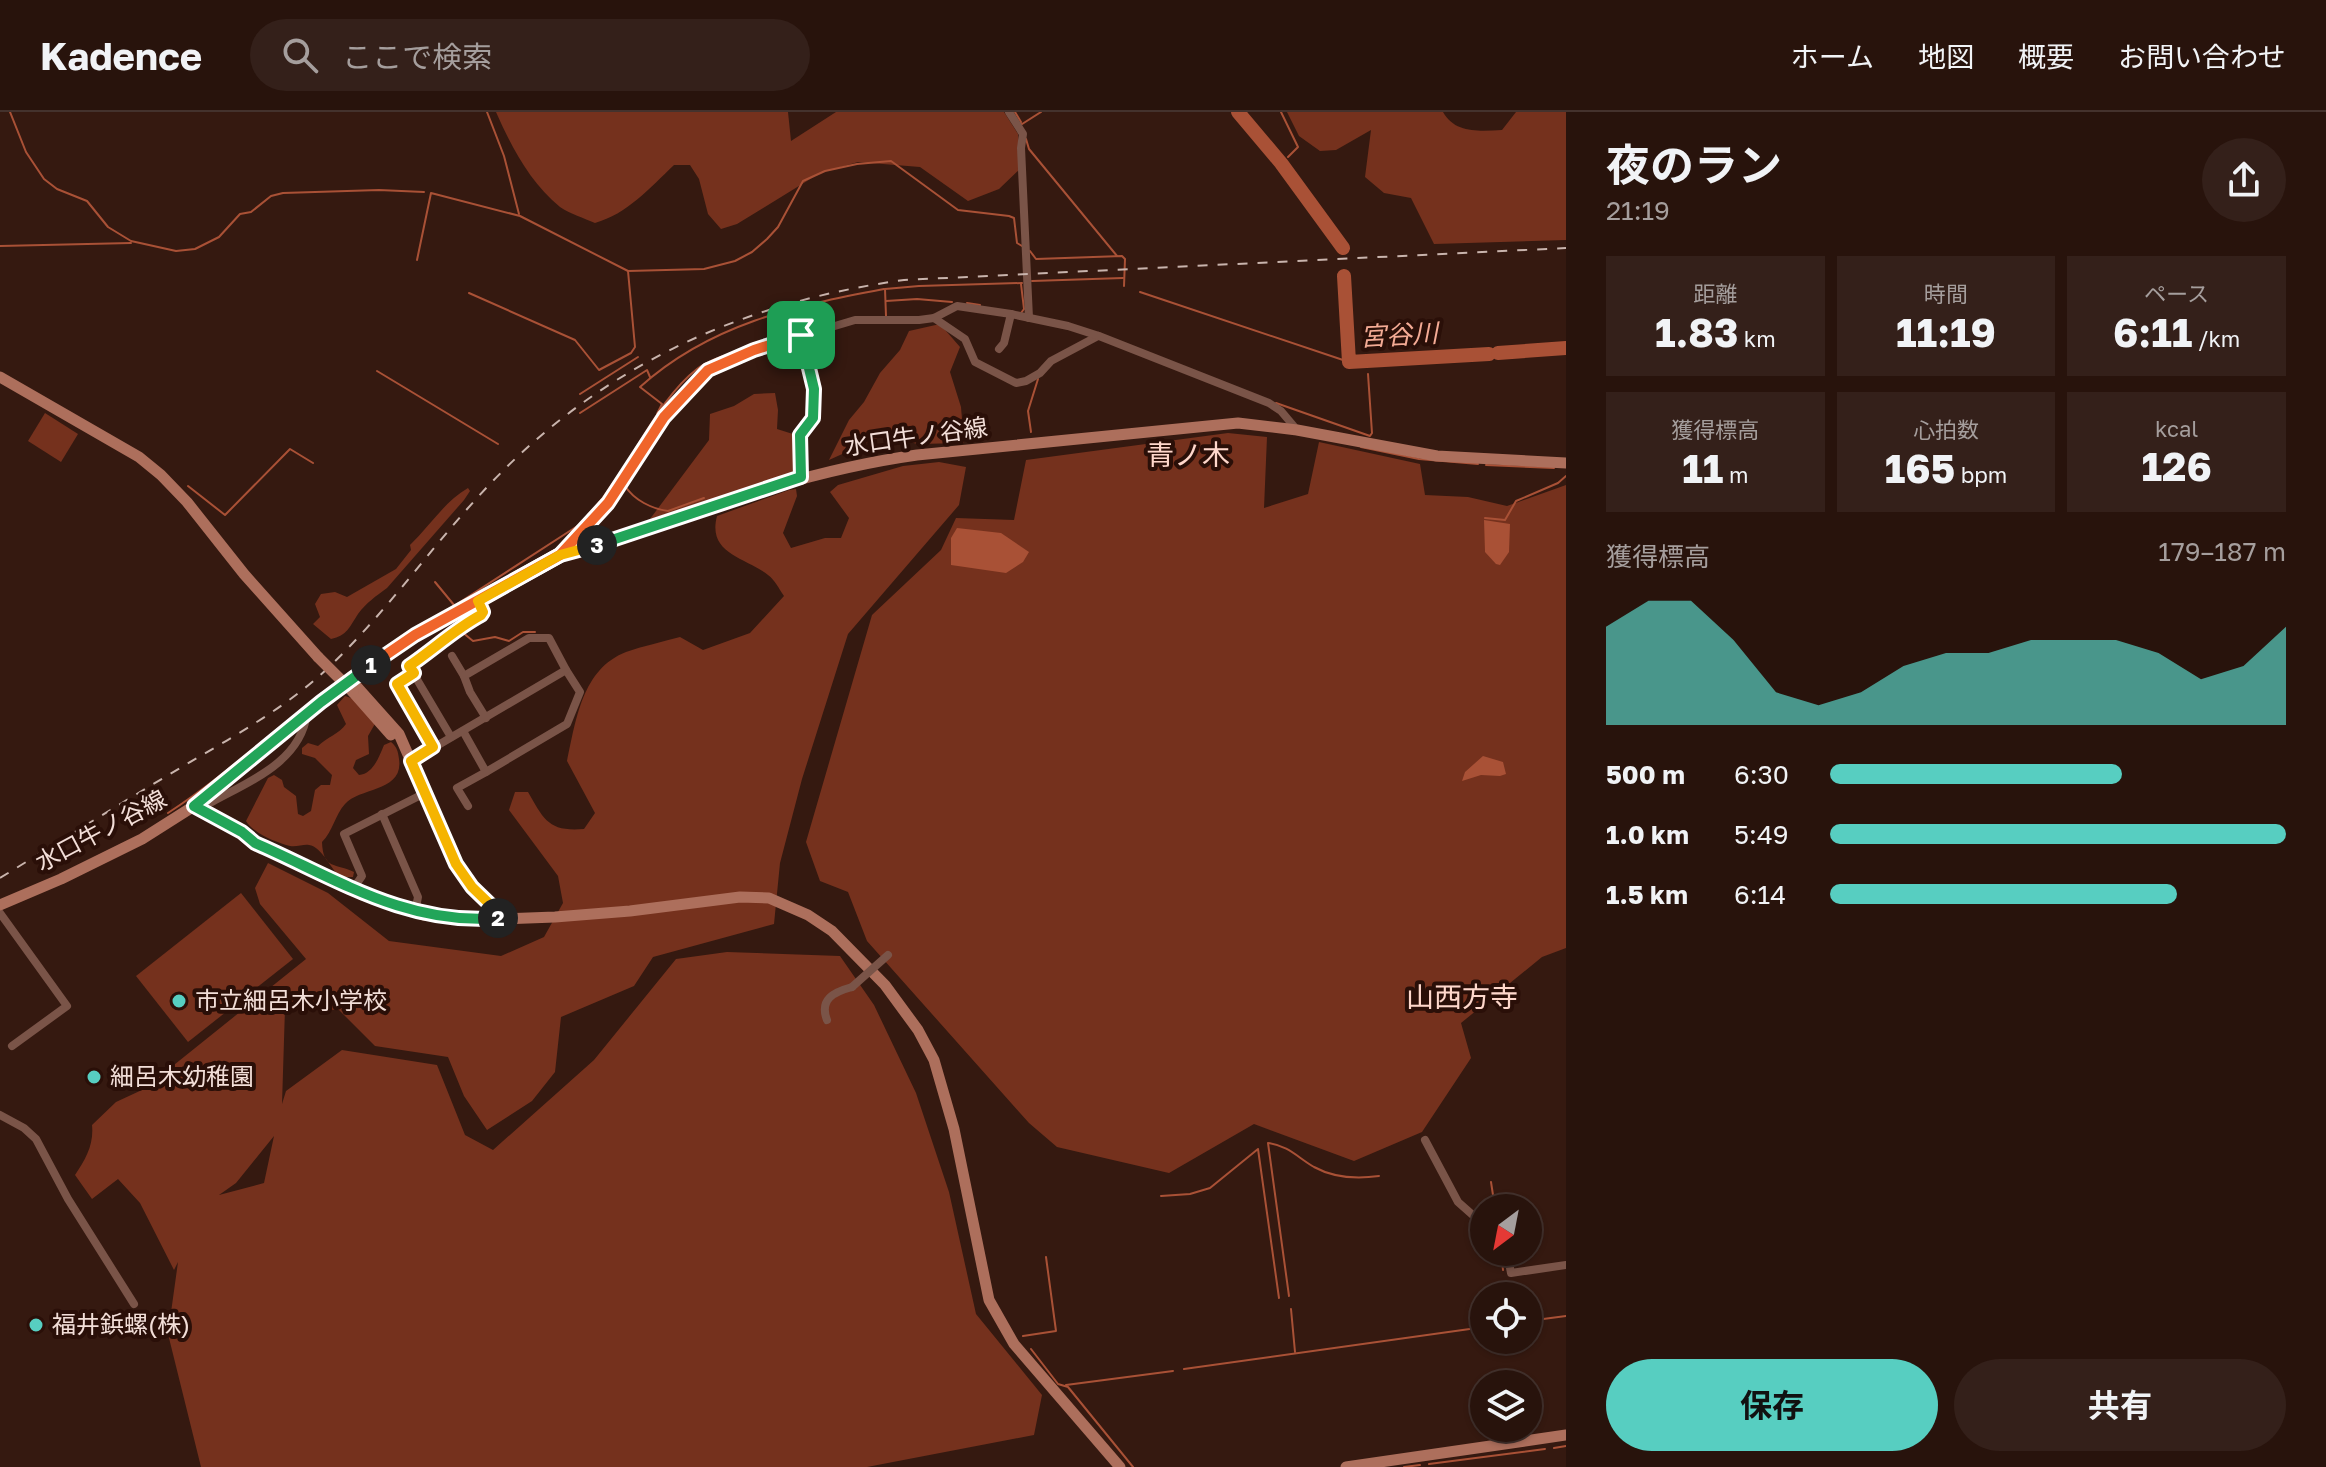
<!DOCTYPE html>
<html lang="ja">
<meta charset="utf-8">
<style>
body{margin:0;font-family:"Golos Text","Noto Sans JP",sans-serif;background:#34201a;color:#f1f3f6;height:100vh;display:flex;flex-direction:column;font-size:30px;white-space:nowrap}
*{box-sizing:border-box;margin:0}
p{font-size:26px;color:#a59e9d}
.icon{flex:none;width:44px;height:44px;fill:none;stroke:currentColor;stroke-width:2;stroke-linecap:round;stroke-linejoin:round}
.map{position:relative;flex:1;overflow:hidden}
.drawer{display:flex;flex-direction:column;background:#28130c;width:760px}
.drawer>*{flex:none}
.needle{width:52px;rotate:212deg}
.buttons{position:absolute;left:1470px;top:1082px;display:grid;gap:16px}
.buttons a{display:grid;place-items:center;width:72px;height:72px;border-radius:50%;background:#28130c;box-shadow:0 2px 6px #0004,0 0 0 2px #44322d;font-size:40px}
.pin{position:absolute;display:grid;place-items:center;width:68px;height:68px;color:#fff;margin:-34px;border-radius:16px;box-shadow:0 4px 12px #0006}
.km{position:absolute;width:40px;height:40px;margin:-20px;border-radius:50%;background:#222;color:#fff;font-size:22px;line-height:40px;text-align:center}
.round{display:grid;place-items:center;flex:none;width:84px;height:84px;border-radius:42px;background:#34201a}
.summary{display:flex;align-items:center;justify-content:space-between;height:136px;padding:0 40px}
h1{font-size:44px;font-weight:700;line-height:60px}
.metrics{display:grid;grid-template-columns:repeat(3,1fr);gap:12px;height:136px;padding:8px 40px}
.metrics div{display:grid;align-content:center;border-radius:0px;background:#34201a;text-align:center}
.metrics b{font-size:40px;font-weight:700}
.metrics small{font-size:22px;font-weight:400}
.metrics p{font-size:22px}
.chart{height:224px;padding:16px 40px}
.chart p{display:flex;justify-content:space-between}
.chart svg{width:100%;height:144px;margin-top:8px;fill:#57cec1;opacity:.7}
.primary-button{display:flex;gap:16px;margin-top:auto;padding:16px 40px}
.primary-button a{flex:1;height:92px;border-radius:48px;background:#57cec1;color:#111;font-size:32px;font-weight:700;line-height:92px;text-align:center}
.primary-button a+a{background:#34201a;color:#f1f3f6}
ul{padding:0 40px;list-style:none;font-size:26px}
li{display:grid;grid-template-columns:128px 96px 1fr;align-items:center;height:60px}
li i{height:20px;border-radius:10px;background:#57cec1}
header{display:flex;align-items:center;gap:48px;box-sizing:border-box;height:112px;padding:0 40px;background:#28130c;border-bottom:2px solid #44322d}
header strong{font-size:38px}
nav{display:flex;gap:44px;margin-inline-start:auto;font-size:28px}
.search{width:560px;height:72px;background:#34201a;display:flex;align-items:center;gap:20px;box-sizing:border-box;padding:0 28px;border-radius:44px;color:#a59e9d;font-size:30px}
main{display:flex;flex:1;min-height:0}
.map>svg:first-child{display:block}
.green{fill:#75311d;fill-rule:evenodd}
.water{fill:#a95136}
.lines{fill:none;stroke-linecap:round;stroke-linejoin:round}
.stream{stroke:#a95136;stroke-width:2}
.river{stroke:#a95136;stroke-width:14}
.street{stroke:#7a5448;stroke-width:8}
.secondary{stroke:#ad6f5c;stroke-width:11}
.rail{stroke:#c9b4ad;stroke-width:2;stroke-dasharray:10 10;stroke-linecap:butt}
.street-bridge{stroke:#7a5448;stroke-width:8}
.secondary-bridge{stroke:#ad6f5c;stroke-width:11}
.split-1-casing{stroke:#fff;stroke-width:16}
.split-2-casing{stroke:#fff;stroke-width:16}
.split-3-casing{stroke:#fff;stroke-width:16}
.split-4-casing{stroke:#fff;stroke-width:16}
.split-1{stroke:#f0652b;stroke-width:10}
.split-2{stroke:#22a559;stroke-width:10}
.split-3{stroke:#f5b400;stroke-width:10}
.split-4{stroke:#22a559;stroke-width:10}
.poi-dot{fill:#57cec1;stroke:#2a0f08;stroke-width:3}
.labels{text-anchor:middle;stroke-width:8;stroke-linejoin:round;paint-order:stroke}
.street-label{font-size:24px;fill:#f2ded8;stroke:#2a0f08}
.poi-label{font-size:24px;fill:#f2ded8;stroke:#2a0f08;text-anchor:start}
.water-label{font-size:26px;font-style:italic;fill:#f4ab95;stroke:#2a0f08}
.quarter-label{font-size:28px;fill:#fed7cb;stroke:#2a0f08}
</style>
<header>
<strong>Kadence</strong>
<div class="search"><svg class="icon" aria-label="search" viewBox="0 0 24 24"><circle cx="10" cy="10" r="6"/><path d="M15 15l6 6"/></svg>ここで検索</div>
<nav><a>ホーム</a><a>地図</a><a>概要</a><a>お問い合わせ</a></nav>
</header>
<main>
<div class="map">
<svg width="1566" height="1355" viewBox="0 0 1566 1355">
<rect width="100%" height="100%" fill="#351910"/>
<g class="green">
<path d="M496 0H788L791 29 836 0H1004L1018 22 1021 56 999 77 968 89 920 55 858 50 820 61 737 112 721 117 708 102 699 67 690 53H674C650 76 627 102 595 111 584 106 570 102 560 95 530 71 511 34 496 0Z"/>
<path d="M1287 0H1443C1455 22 1481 19 1502 18L1516 0H1566V128L1434 132 1411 86 1384 81 1365 65 1371 18 1336 38 1320 39 1299 24Z"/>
<polygon points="940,212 960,235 950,260 961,295 964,331 918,332 882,324 829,348 849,308 864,290 880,261 900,238 909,219"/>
<polygon points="775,281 778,298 777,317 796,323 799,361 650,407 709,328 710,302 734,294 754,282"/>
<polygon points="45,301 78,322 61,350 28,329"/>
<polygon points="1228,321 1267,325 1264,396 1308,382 1319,330 1420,352 1425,383 1468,385 1507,394 1566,373 1566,836 1542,845 1461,911 1471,946 1422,1020 1354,1049 1254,1012 1169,1061 1057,1035 1029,1011 867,829 848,780 820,769 806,730 872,503 941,438 956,406 1014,408 1026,348"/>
<path d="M939 350 966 355 959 393 848 522 802 667 780 751 774 812 653 845 634 874 561 905 555 960 532 989 487 1018 464 984 448 945 375 934 339 898 285 896 282 992 286 979 342 938 437 953 465 1023 493 1038 594 948 676 847 727 840 840 844 874 893 916 981 949 1080 976 1202 1042 1283 1034 1323 867 1355H201L168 1222 178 1150 174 1158 140 1091 118 1067 92 1087 75 1063C86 1047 94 1032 92 1013L116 990 144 977 306 847 260 792 255 776 268 751 328 781 389 829 501 844 544 825 563 791 558 764 509 698 515 680H528C544 708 549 720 584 717L595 701 567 649C576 608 582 557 626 540 643 534 662 530 680 525L703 538 750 521 784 484C779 477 775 468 768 463 745 445 707 442 717 404L789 378 796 377 797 384 783 421 791 436 825 426H841L849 406 830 380 838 373 903 354ZM274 1024 264 1071 219 1083 236 1071Z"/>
<path d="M468 376 470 379 464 388 387 476C376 484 366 491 358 502 350 514 347 524 331 527L313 512 320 505 315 492 321 482 335 480 347 485 396 457 411 438 410 433C430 414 444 390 468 376Z"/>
<path d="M345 584 357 588 376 610 368 624 369 642 356 648 353 656 359 663C373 662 379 645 384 633L391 630C397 635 398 639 399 647 404 680 360 675 345 692 335 703 333 719 322 730 323 758 336 751 354 760L353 765H340C331 757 322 735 309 733 304 732 297 735 290 734 277 731 253 721 246 709L268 666 274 663 282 668 284 675 296 684 298 702 303 704 311 699 315 678 321 673H330L332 663 315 646 302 642V636L308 631 318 634C327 625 339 622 346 612L337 593Z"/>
<polygon points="241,781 293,847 188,930 136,864"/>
</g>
<g class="water">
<polygon points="1484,408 1510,412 1509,440 1500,453 1496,452 1485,440"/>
<polygon points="957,416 1001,421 1029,440 1023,450 1006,461 951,453 951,426"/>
<polygon points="1483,644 1503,650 1506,662 1500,664 1481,663 1462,669 1465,660"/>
</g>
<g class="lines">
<g class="stream">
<polyline points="10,0 26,40 44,67 57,77 87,89 108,115 131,129 176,139 195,137 219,125 240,102 251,100 271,84 283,81 379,78 424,80"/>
<polyline points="487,0 504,44 519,102"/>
<polyline points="1015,0 1021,10 1019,14 1041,0"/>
<polyline points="1281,0 1298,35 1288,45"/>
<polyline points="1026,27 1029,37 1117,144"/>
<polyline points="0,134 131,131"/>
<polyline points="1030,139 1036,147 1122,144 1125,147 1124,174"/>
<polyline points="417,148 431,81 520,104 628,159 704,157 735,149 752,140 767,127 778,115 803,69 825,59 857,52 891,49 958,98 1009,104 1014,106 1017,131 1022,134"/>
<polyline points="1032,169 1123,166"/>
<polyline points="1140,180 1349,250"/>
<polyline points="469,181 575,228 599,258 631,241 635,235 628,159"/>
<polyline points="886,189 917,187 952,190"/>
<polyline points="967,191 980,193"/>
<polyline points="1021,201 1024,197 1021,172"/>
<polyline points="886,204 885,177 919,174 1022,171"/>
<polyline points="377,259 498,332"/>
<polyline points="580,282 638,245"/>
<polyline points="1276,291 1370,324 1372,321 1368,262"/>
<polyline points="580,301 647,258 650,265"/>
<path d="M657 302 662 292 640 275C710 212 794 194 884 177"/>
<path d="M660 319 625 374C634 388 652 397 668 399L704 386"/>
<polyline points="1031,320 1028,299 1038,267"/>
<polyline points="1361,335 1419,347 1478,352"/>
<path d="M634 339C651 312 671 277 697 257 710 247 728 242 744 238"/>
<polyline points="1486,353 1554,356"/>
<polyline points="188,374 225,403 290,337 313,351"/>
<polyline points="1485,406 1505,408 1516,389 1558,371 1566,364"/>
<polyline points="435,470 454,493"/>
<polyline points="437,505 579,413 602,387 629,348"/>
<polyline points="462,520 473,529 495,525 509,529 523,520 535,520"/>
<polyline points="343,566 388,536"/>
<path d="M168 701C228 662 280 612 338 570"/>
<polyline points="1491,1070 1495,1096"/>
<polyline points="1161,1084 1190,1082 1210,1076 1258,1037 1279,1186"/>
<polyline points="1501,1140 1503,1158"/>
<path d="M1289 1184 1268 1031C1289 1034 1297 1045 1314 1055 1334 1066 1357 1067 1379 1064"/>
<polyline points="1291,1197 1295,1240"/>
<polyline points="1528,1209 1566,1204"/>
<polyline points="1023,1224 1056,1219 1046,1145"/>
<polyline points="1031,1237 1058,1272 1068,1275 1133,1355"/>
<polyline points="1184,1257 1484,1215"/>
<polyline points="1066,1273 1173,1259"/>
<polyline points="1554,1336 1566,1334"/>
<polyline points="1429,1352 1545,1337"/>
<polyline points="1404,1355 1420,1353"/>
</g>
<g class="river">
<polyline points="1238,0 1281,51 1343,136"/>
<polyline points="1344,164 1349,250 1489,242"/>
<polyline points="1498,241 1566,236"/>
</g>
<g class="street">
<polyline points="1009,0 1023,22 1021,36 1029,206"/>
<polyline points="934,206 965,227 975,250 1016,271 1026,269 1040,261 1051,249 1098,224"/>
<polyline points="801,223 814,277 813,306 800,323 801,365"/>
<polyline points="999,237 1004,231 1011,202"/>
<polyline points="560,442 608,391 664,305 708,258 754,238 855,208 919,208 934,206 957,194 1011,202 1068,214 1099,224 1269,291 1281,299 1297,318"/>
<polyline points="452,544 464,564"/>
<polyline points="414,561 397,572 433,635"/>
<polyline points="463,619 486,660 567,612 580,580 566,558"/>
<path d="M451 625 409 554C434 537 455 517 481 503L483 500 478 489"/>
<polyline points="411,649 566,558 549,526 529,526 464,564 470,580 486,606"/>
<path d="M212 690C250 669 300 650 307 602"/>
<polyline points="468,694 457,676 486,660"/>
<polyline points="382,702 418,785 415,800"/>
<polyline points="353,777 362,764 344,722 425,681"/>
<polyline points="0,801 67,894 12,934"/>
<path d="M827 908C819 887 834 880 852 875"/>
<polyline points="0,1003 24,1016 36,1027 68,1087 134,1192"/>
<polyline points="1425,1028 1458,1090 1484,1113"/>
<polyline points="1507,1140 1511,1161 1566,1153"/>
</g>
<g class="secondary">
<polyline points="0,265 139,345 161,363 187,390 244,462 318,545"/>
<polyline points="357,575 399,622 456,752 472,775 504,806"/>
<polyline points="353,580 391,623"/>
<polyline points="194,694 242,720 255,731 369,785 424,803 478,808 555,805 630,799 740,785 769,786 808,803 832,819 885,873 918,918 934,948 954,1017 989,1188 1014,1232 1120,1355"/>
<path d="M0 793 61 767 142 727 194 694 321 590 415 523 560 443 591 436C701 398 802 359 917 343L1238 311 1297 318 1437 344 1566 351"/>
<polyline points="1346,1355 1566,1323"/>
</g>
<path class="rail" d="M0 766C57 731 113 696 170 662 220 632 273 604 317 566 382 508 430 435 490 372 603 253 743 190 904 168L1566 136"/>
<polyline class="street-bridge" points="852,875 888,843"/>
<polyline class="secondary-bridge" points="318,545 353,580"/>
</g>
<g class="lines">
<defs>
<polyline id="split-1" points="371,553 415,523 560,443 608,391 664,305 708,258 754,238 801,223"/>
<path id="split-2" d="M371 553 321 590 194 694 242 720 255 731C335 766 407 814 498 806"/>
<path id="split-3" d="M498 806H504L472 775 456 752 411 649 433 635 397 572 414 561 409 554C434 537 455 517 481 503L483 500 478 489 560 443 597 433"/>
<polyline id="split-4" points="597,433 801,365 800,323 813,306 814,277 801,223"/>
</defs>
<use href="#split-1" class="split-1-casing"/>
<use href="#split-2" class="split-2-casing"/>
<use href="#split-3" class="split-3-casing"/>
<use href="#split-4" class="split-4-casing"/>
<use href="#split-1" class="split-1"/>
<use href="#split-2" class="split-2"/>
<use href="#split-3" class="split-3"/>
<use href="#split-4" class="split-4"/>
</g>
<g class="poi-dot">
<circle cx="179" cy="889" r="8"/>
<circle cx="94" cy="965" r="8"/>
<circle cx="36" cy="1213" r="8"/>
</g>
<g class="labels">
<g class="street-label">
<text transform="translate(916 325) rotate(-8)" y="8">水口牛ノ谷線</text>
<text transform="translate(101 719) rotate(-28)" y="8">水口牛ノ谷線</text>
</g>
<g class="poi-label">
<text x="195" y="897">市立細呂木小学校</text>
<text x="110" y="973">細呂木幼稚園</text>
<text x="52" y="1221">福井鋲螺(株)</text>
</g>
<g class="water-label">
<text transform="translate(1399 223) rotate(-3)" y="9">宮谷川</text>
</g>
<g class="quarter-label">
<text x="1188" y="353">青ノ木</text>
<text x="1462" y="895">山西方寺</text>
</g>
</g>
</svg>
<div class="buttons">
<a><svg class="needle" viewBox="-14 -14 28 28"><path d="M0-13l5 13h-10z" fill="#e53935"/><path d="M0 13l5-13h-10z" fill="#a59e9d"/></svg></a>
<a><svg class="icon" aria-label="locate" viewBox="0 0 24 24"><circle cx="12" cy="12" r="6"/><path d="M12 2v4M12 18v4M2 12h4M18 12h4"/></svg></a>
<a><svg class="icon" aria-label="layers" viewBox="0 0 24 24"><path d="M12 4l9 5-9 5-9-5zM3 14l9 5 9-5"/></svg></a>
</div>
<div class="pin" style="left:801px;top:223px;background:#1e9e55"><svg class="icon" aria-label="arrive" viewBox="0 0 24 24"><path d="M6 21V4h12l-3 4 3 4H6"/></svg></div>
<b class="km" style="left:371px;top:553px">1</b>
<b class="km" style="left:498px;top:806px">2</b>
<b class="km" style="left:597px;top:433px">3</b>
</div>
<section class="drawer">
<div class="summary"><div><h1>夜のラン</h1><p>21:19</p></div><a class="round"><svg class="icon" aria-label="share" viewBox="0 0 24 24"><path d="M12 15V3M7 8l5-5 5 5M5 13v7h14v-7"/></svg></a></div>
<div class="metrics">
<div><p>距離</p><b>1.83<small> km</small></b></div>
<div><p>時間</p><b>11:19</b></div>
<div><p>ペース</p><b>6:11<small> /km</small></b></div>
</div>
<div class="metrics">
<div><p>獲得標高</p><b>11<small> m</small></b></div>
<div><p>心拍数</p><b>165<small> bpm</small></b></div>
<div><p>kcal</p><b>126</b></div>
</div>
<div class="chart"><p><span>獲得標高</span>179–187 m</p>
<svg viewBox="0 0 160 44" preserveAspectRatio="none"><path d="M0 44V14L10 6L20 6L30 18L40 34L50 38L60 34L70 26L80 22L90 22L100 18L110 18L120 18L130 22L140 30L150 26L160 14V44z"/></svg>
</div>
<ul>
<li><b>500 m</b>6:30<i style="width:64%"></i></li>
<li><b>1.0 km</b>5:49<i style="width:100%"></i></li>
<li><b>1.5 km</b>6:14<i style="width:76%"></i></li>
</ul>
<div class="primary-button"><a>保存</a><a>共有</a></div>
</section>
</main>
